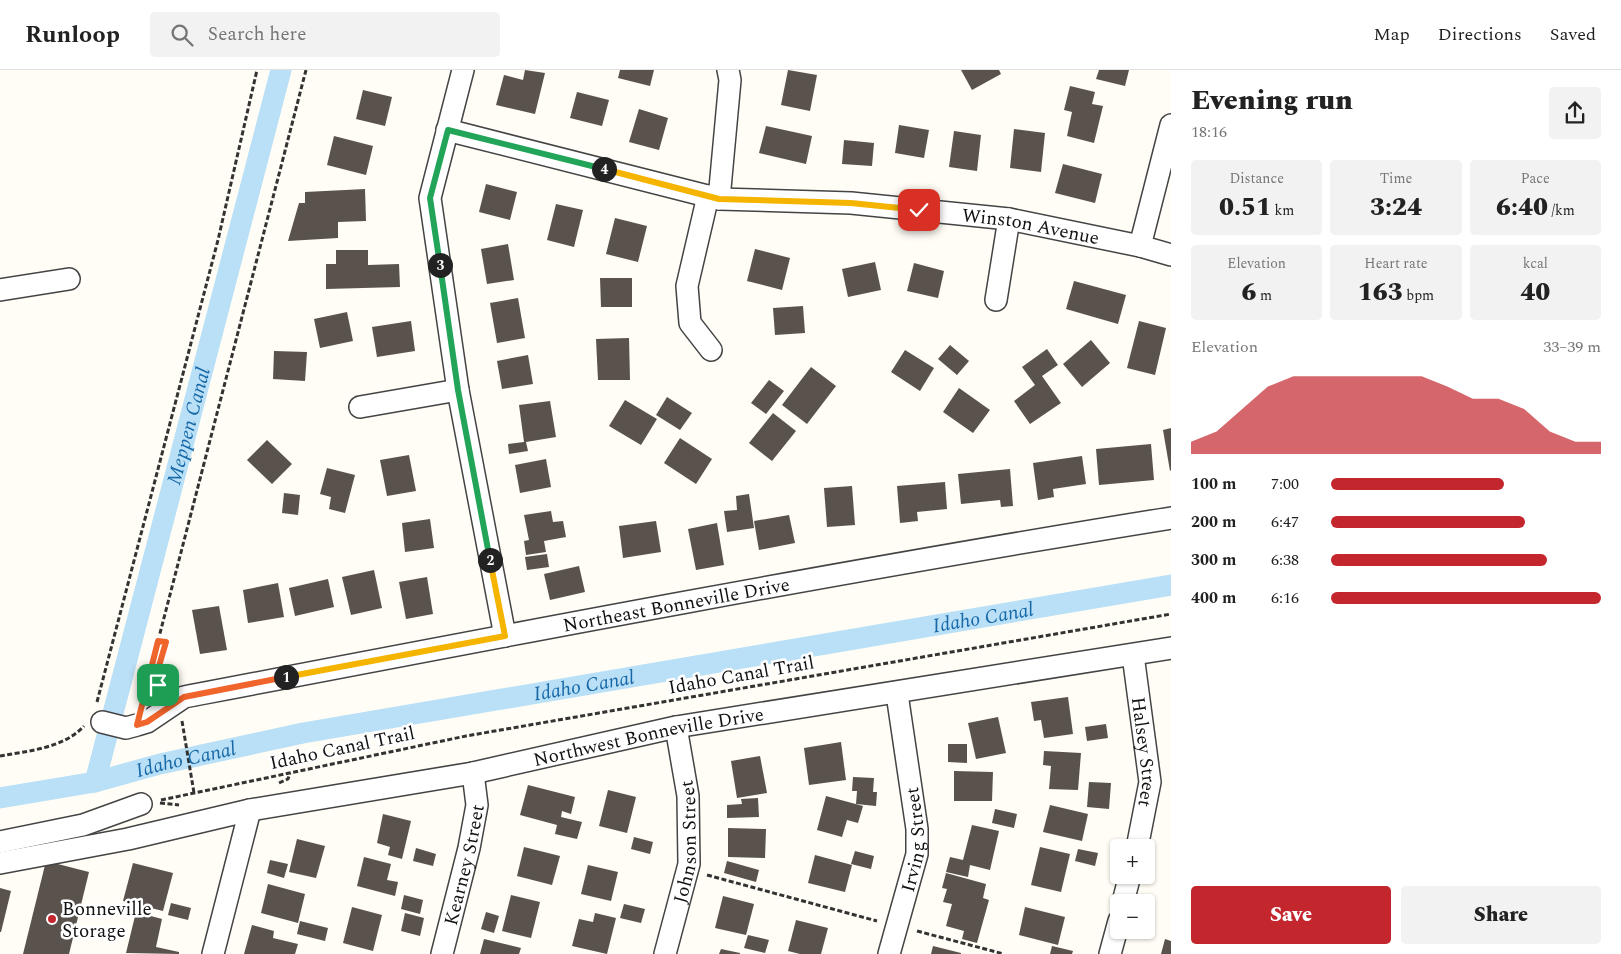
<!DOCTYPE html>
<meta charset="utf-8">
<style>
body{margin:0;font-family:Spectral,serif;background:#f2f2f2;color:#222;height:100vh;display:flex;flex-direction:column;font-size:19px;white-space:nowrap}
*{box-sizing:border-box;margin:0}
p{font-size:16px;color:#767676}
.icon{flex:none;width:28px;height:28px;fill:none;stroke:currentColor;stroke-width:2;stroke-linecap:round;stroke-linejoin:round}
.map{position:relative;flex:1;overflow:hidden}
.side{display:flex;flex-direction:column;background:#fff;width:450px}
.side>*{flex:none}
.buttons{position:absolute;left:1110px;top:769px;display:grid;gap:10px}
.buttons a{display:grid;place-items:center;width:45px;height:45px;border-radius:5px;background:#fff;box-shadow:0 1px 4px #0004;font-size:25px}
.pin{position:absolute;display:grid;place-items:center;width:42px;height:42px;color:#fff;margin:-21px;border-radius:10px;box-shadow:0 2px 8px #0006}
.km{position:absolute;width:25px;height:25px;margin:-12px;border-radius:50%;background:#222;color:#fff;font-size:14px;line-height:25px;text-align:center}
.round{display:grid;place-items:center;flex:none;width:52px;height:52px;border-radius:5px;background:#f2f2f2}
.summary{display:flex;align-items:center;justify-content:space-between;height:85px;padding:0 20px}
h1{font-size:28px;font-weight:800;line-height:38px}
.stats{display:grid;grid-template-columns:repeat(3,1fr);gap:8px;height:85px;padding:5px 20px}
.stats div{display:grid;align-content:center;border-radius:5px;background:#f2f2f2;text-align:center}
.stats b{font-size:25px;font-weight:800}
.stats small{font-size:14px;font-weight:400}
.stats p{font-size:14px}
.chart{height:140px;padding:10px 20px}
.chart p{display:flex;justify-content:space-between}
.chart svg{width:100%;height:90px;margin-top:5px;fill:#c4262e;opacity:.7}
.primary-button{display:flex;gap:10px;margin-top:auto;padding:10px 20px}
.primary-button a{flex:1;height:58px;border-radius:5px;background:#c4262e;color:#fff;font-size:20px;font-weight:800;line-height:58px;text-align:center}
.primary-button a+a{background:#f2f2f2;color:#222}
ul{padding:0 20px;list-style:none;font-size:16px}
li{display:grid;grid-template-columns:80px 60px 1fr;align-items:center;height:38px}
li i{height:12px;border-radius:6px;background:#c4262e}
header{display:flex;align-items:center;gap:30px;box-sizing:border-box;height:70px;padding:0 25px;background:#fff;border-bottom:1px solid #e0e0e0}
header strong{font-size:24px}
nav{display:flex;gap:28px;margin-inline-start:auto;font-size:18px}
.search{width:350px;height:45px;background:#f2f2f2;display:flex;align-items:center;gap:12px;box-sizing:border-box;padding:0 18px;border-radius:5px;color:#767676;font-size:19px}
main{display:flex;flex:1;min-height:0}
.map>svg:first-child{display:block}
.lines{fill:none;stroke-linecap:round;stroke-linejoin:round}
.canal{stroke:#b9e0f7;stroke-width:21}
.building{fill:#5a524d}
.minor-casing{stroke:#444;stroke-width:24}
.path{stroke:#333;stroke-width:3;stroke-dasharray:5 2.5;stroke-linecap:butt}
.minor{stroke:#fff;stroke-width:21}
.split-1-casing{stroke:#fff;stroke-width:10}
.split-2-casing{stroke:#fff;stroke-width:10}
.split-3-casing{stroke:#fff;stroke-width:10}
.split-4-casing{stroke:#fff;stroke-width:10}
.split-5-casing{stroke:#fff;stroke-width:10}
.split-1{stroke:#f0652b;stroke-width:6}
.split-2{stroke:#f5b400;stroke-width:6}
.split-3{stroke:#22a559;stroke-width:6}
.split-4{stroke:#22a559;stroke-width:6}
.split-5{stroke:#f5b400;stroke-width:6}
.poi-dot{fill:#c4262e;stroke:#fff;stroke-width:2}
.labels{text-anchor:middle;stroke-width:5;stroke-linejoin:round;paint-order:stroke}
.street-label{font-size:19px;fill:#111;stroke:#fff}
.poi-label{font-size:19px;fill:#111;stroke:#fff;text-anchor:start}
.water-label{font-size:20px;font-style:italic;fill:#1768a6;stroke:#fff}
</style>
<header>
<strong>Runloop</strong>
<div class="search"><svg class="icon" aria-label="search" viewBox="0 0 24 24"><circle cx="10" cy="10" r="6"/><path d="M15 15l6 6"/></svg>Search here</div>
<nav><a>Map</a><a>Directions</a><a>Saved</a></nav>
</header>
<main>
<div class="map">
<svg width="1171" height="884" viewBox="0 0 1171 884">
<rect width="100%" height="100%" fill="#fffdf5"/>
<g class="lines">
<g class="canal">
<path id="s1" d="M95 712 281 0"/>
<path id="s2" d="M0 728 95 712 160 694 303 663 1171 515"/>
</g>
</g>
<g class="building">
<polygon points="525,0 545,3 535,44 496,35 504,5 523,10"/>
<polygon points="620,0 654,0 650,16 618,8"/>
<polygon points="788,0 817,5 810,41 781,35"/>
<polygon points="961,0 999,0 1001,4 972,20"/>
<polygon points="1099,0 1129,0 1125,16 1096,9"/>
<polygon points="1070,16 1095,22 1092,34 1103,36 1094,73 1067,66 1072,42 1064,40"/>
<polygon points="363,20 392,27 385,56 356,49"/>
<polygon points="577,22 609,30 602,56 570,48"/>
<polygon points="639,39 668,48 659,80 629,72"/>
<polygon points="899,55 929,60 924,88 895,83"/>
<polygon points="766,56 812,66 806,94 759,83"/>
<polygon points="1014,59 1045,63 1041,102 1010,98"/>
<polygon points="954,61 981,65 977,101 949,97"/>
<polygon points="334,66 373,76 366,105 327,95"/>
<polygon points="844,70 874,73 872,96 842,94"/>
<polygon points="1063,94 1102,104 1095,133 1055,123"/>
<polygon points="486,114 517,122 510,150 479,142"/>
<polygon points="365,119 366,151 338,152 338,168 288,171 299,133 305,133 305,122"/>
<polygon points="556,134 583,140 574,177 547,170"/>
<polygon points="615,148 647,156 638,192 606,184"/>
<polygon points="508,174 514,210 487,214 481,179"/>
<polygon points="755,179 790,188 782,220 747,211"/>
<polygon points="336,180 368,180 368,195 399,194 400,217 326,219 326,194 336,194"/>
<polygon points="875,192 881,220 848,227 842,199"/>
<polygon points="914,193 944,201 938,228 907,221"/>
<polygon points="600,208 632,208 632,237 601,237"/>
<polygon points="1074,211 1126,225 1118,254 1066,239"/>
<polygon points="518,228 525,268 497,273 490,233"/>
<polygon points="803,236 805,263 775,265 773,238"/>
<polygon points="347,242 353,271 320,278 314,249"/>
<polygon points="411,251 415,281 377,287 372,257"/>
<polygon points="1139,251 1166,258 1155,305 1127,298"/>
<polygon points="629,268 630,310 598,310 596,269"/>
<polygon points="1091,270 1110,293 1082,317 1063,294"/>
<polygon points="950,275 969,291 957,305 938,289"/>
<polygon points="1047,279 1058,295 1042,306 1061,333 1030,354 1014,331 1035,315 1022,297"/>
<polygon points="905,280 934,298 920,321 891,302"/>
<polygon points="274,281 307,282 305,311 273,309"/>
<polygon points="528,285 533,314 502,319 497,291"/>
<polygon points="811,297 836,316 807,354 782,335"/>
<polygon points="769,310 784,321 766,344 751,333"/>
<polygon points="959,318 990,340 973,363 943,342"/>
<polygon points="667,327 692,343 680,360 656,345"/>
<polygon points="625,330 657,349 641,375 609,356"/>
<polygon points="550,331 556,367 526,372 528,381 509,384 508,374 524,372 519,335"/>
<polygon points="773,343 796,361 772,391 749,373"/>
<polygon points="1171,358 1171,400 1170,401 1163,360"/>
<polygon points="680,368 712,389 696,414 664,393"/>
<polygon points="267,370 292,394 272,414 247,390"/>
<polygon points="1151,374 1154,410 1099,415 1096,379"/>
<polygon points="409,385 416,421 387,426 380,390"/>
<polygon points="1082,386 1086,414 1053,419 1054,427 1038,430 1033,393"/>
<polygon points="546,389 551,417 520,423 515,395"/>
<polygon points="327,398 355,405 345,443 329,439 331,427 320,424"/>
<polygon points="1010,399 1013,436 1001,437 1000,430 961,434 958,404"/>
<polygon points="945,412 947,439 917,442 918,451 900,453 897,416"/>
<polygon points="852,416 855,455 827,457 824,418"/>
<polygon points="284,423 300,425 298,445 282,443"/>
<polygon points="749,424 754,458 727,462 724,441 737,440 736,426"/>
<polygon points="551,441 553,452 563,451 566,467 544,471 546,482 526,485 524,471 529,470 524,445"/>
<polygon points="789,445 795,473 759,480 754,451"/>
<polygon points="430,449 434,478 405,482 402,453"/>
<polygon points="656,451 661,482 623,488 619,456"/>
<polygon points="717,453 724,495 696,500 688,459"/>
<polygon points="547,484 549,497 527,500 525,487"/>
<polygon points="579,496 585,522 550,530 544,504"/>
<polygon points="374,500 382,538 351,545 342,507"/>
<polygon points="427,507 433,544 406,549 399,512"/>
<polygon points="328,509 334,537 295,546 289,518"/>
<polygon points="278,513 284,547 248,553 243,520"/>
<polygon points="219,536 227,580 200,584 192,540"/>
<polygon points="1068,627 1073,664 1044,668 1041,650 1034,651 1031,632"/>
<polygon points="998,647 1006,683 976,689 968,653"/>
<polygon points="1106,654 1108,668 1087,671 1085,657"/>
<polygon points="841,672 846,710 809,715 804,678"/>
<polygon points="948,674 967,674 967,693 948,692"/>
<polygon points="1044,681 1081,683 1078,720 1049,719 1051,696 1043,695"/>
<polygon points="760,686 767,723 737,728 731,691"/>
<polygon points="954,701 993,702 992,731 954,731"/>
<polygon points="853,707 874,708 873,722 877,722 876,736 856,734 857,721 852,721"/>
<polygon points="1089,712 1111,713 1109,739 1087,737"/>
<polygon points="528,715 575,727 571,744 562,741 561,747 582,752 577,769 555,764 557,755 520,745"/>
<polygon points="608,720 636,727 627,763 599,756"/>
<polygon points="826,726 863,736 858,753 847,750 842,767 817,760"/>
<polygon points="758,728 759,747 727,748 727,735 742,734 741,729"/>
<polygon points="1050,735 1088,744 1082,771 1043,762"/>
<polygon points="995,739 1017,744 1014,758 992,753"/>
<polygon points="383,744 411,751 402,789 388,785 390,777 377,773"/>
<polygon points="972,755 999,761 990,800 970,795 968,807 946,802 950,787 963,790"/>
<polygon points="728,758 766,759 765,788 728,787"/>
<polygon points="634,767 653,772 650,784 631,779"/>
<polygon points="297,769 325,776 316,808 289,802"/>
<polygon points="524,777 560,786 552,815 517,806"/>
<polygon points="1040,777 1070,784 1061,822 1031,815"/>
<polygon points="416,778 436,784 433,796 413,791"/>
<polygon points="1078,779 1098,783 1095,796 1075,791"/>
<polygon points="855,781 874,786 871,799 851,794"/>
<polygon points="815,785 852,795 845,822 808,813"/>
<polygon points="364,787 391,794 387,810 398,812 395,826 357,816"/>
<polygon points="270,790 288,794 284,808 267,803"/>
<polygon points="46,791 89,802 69,884 23,884"/>
<polygon points="727,791 759,800 756,812 724,803"/>
<polygon points="133,793 173,803 163,841 123,831"/>
<polygon points="588,795 618,802 611,831 581,824"/>
<polygon points="946,803 986,814 983,828 989,830 977,873 962,869 964,861 946,856 952,834 943,832 947,819 942,818"/>
<polygon points="268,814 305,824 298,853 261,843"/>
<polygon points="0,818 11,821 1,862 0,862"/>
<polygon points="404,825 423,830 420,844 401,839"/>
<polygon points="511,825 540,832 531,868 502,861"/>
<polygon points="723,826 754,834 746,865 715,858"/>
<polygon points="171,833 191,838 188,850 168,845"/>
<polygon points="624,834 645,839 641,853 620,848"/>
<polygon points="352,837 382,845 373,881 343,873"/>
<polygon points="1025,837 1065,847 1058,875 1019,865"/>
<polygon points="136,842 162,849 156,877 179,882 179,884 126,883"/>
<polygon points="486,842 499,846 494,863 481,859"/>
<polygon points="405,843 424,848 420,866 401,861"/>
<polygon points="595,843 616,848 607,884 572,876 579,849 593,852"/>
<polygon points="796,850 828,858 821,884 800,884 788,881"/>
<polygon points="300,851 328,858 325,871 297,864"/>
<polygon points="252,855 274,861 273,868 298,874 295,884 244,884"/>
<polygon points="748,865 769,870 765,883 744,878"/>
<polygon points="484,869 521,878 519,884 480,884"/>
<polygon points="1165,869 1171,871 1171,884 1161,884"/>
<polygon points="933,876 961,883 961,884 931,884"/>
<polygon points="1052,876 1073,881 1072,884 1050,884"/>
<polygon points="721,879 740,883 740,884 719,884"/>
</g>
<g class="lines">
<defs>
<g id="minor">
<polyline points="463,0 430,128 458,320 505,566"/>
<path id="s3" d="M447 60 719 129 851 133 1009 149 1140 176 1171 185"/>
<polyline points="708,126 687,216 690,253 711,280"/>
<polyline points="719,129 730,10 728,0"/>
<polyline points="1140,176 1171,55"/>
<polyline points="0,220 69,209"/>
<polyline points="996,230 1009,149"/>
<polyline points="360,337 458,320"/>
<path id="s4" d="M1133 585 1150 712 1137 778"/>
<path id="s5" d="M102 652 126 658 137 655 147 652 184 627C513 564 841 501 1171 448"/>
<polyline points="0,772 83,755 141,734"/>
<path id="s6" d="M0 793 128 769 250 740 473 703 676 657 1171 578"/>
<polyline points="1123,832 1130,805"/>
<polyline points="213,884 250,740"/>
<path id="s7" d="M442 884 469 778 477 735 473 703"/>
<path id="s8" d="M665 884 689 794 688 726 676 657"/>
<path id="s9" d="M889 884 917 784V759L897 624"/>
<polyline points="1110,884 1119,851"/>
</g>
</defs>
<use href="#minor" class="minor-casing"/>
<g class="path">
<polyline points="158,571 306,0"/>
<polyline points="143,630 158,571 165,572 154,613 158,615"/>
<polyline points="97,632 218,170 257,0"/>
<polyline points="182,651 194,723"/>
<path d="M0 686C28 681 64 678 84 656"/>
<polyline points="279,713 288,709 290,703"/>
<polyline points="161,730 466,666 1171,544"/>
<polyline points="160,733 179,735"/>
<polyline points="707,805 877,851"/>
<polyline points="917,861 1004,884"/>
</g>
<use href="#minor" class="minor"/>
</g>
<g class="lines">
<defs>
<polyline id="split-1" points="158,615 154,613 166,572 158,571 137,655 147,652 184,627 286,607"/>
<polyline id="split-2" points="286,607 505,566 490,490"/>
<polyline id="split-3" points="440,195 458,320 490,490"/>
<polyline id="split-4" points="440,195 430,128 448,60 604,99"/>
<polyline id="split-5" points="604,99 719,129 851,133 919,140"/>
</defs>
<use href="#split-1" class="split-1-casing"/>
<use href="#split-2" class="split-2-casing"/>
<use href="#split-3" class="split-3-casing"/>
<use href="#split-4" class="split-4-casing"/>
<use href="#split-5" class="split-5-casing"/>
<use href="#split-1" class="split-1"/>
<use href="#split-2" class="split-2"/>
<use href="#split-3" class="split-3"/>
<use href="#split-4" class="split-4"/>
<use href="#split-5" class="split-5"/>
</g>
<circle class="poi-dot" cx="52" cy="849" r="5"/>
<g class="labels">
<g class="street-label">
<text dy="7" stroke="none"><textPath href="#s3" startOffset="594">Winston Avenue</textPath></text>
<text dy="7" stroke="none"><textPath href="#s5" startOffset="592">Northeast Bonneville Drive</textPath></text>
<text transform="translate(741 604) rotate(-10)" y="7">Idaho Canal Trail</text>
<text dy="7" stroke="none"><textPath href="#s6" startOffset="661">Northwest Bonneville Drive</textPath></text>
<text transform="translate(342 677) rotate(-12)" y="7">Idaho Canal Trail</text>
<text dy="7" stroke="none"><textPath href="#s4" startOffset="98">Halsey Street</textPath></text>
<text dy="7" stroke="none"><textPath href="#s9" startOffset="118">Irving Street</textPath></text>
<text dy="7" stroke="none"><textPath href="#s8" startOffset="115">Johnson Street</textPath></text>
<text dy="7" stroke="none"><textPath href="#s7" startOffset="92">Kearney Street</textPath></text>
</g>
<g class="poi-label">
<text x="62" y="845">Bonneville<tspan x="62" dy="22">Storage</tspan></text>
</g>
<g class="water-label">
<text dy="7" stroke="none"><textPath href="#s1" startOffset="368">Meppen Canal</textPath></text>
<text dy="7" stroke="none"><textPath href="#s2" startOffset="1000">Idaho Canal</textPath></text>
<text dy="7" stroke="none"><textPath href="#s2" startOffset="595">Idaho Canal</textPath></text>
<text dy="7" stroke="none"><textPath href="#s2" startOffset="190">Idaho Canal</textPath></text>
</g>
</g>
</svg>
<div class="buttons">
<a>+</a>
<a>−</a>
</div>
<div class="pin" style="left:158px;top:615px;background:#1e9e55"><svg class="icon" aria-label="arrive" viewBox="0 0 24 24"><path d="M6 21V4h12l-3 4 3 4H6"/></svg></div>
<div class="pin" style="left:919px;top:140px;background:#d93025"><svg class="icon" aria-label="check" viewBox="0 0 24 24"><path d="M5 12l5 5 9-10"/></svg></div>
<b class="km" style="left:286px;top:607px">1</b>
<b class="km" style="left:490px;top:490px">2</b>
<b class="km" style="left:440px;top:195px">3</b>
<b class="km" style="left:604px;top:99px">4</b>
</div>
<section class="side">
<div class="summary"><div><h1>Evening run</h1><p>18:16</p></div><a class="round"><svg class="icon" aria-label="share" viewBox="0 0 24 24"><path d="M12 15V3M7 8l5-5 5 5M5 13v7h14v-7"/></svg></a></div>
<div class="stats">
<div><p>Distance</p><b>0.51<small> km</small></b></div>
<div><p>Time</p><b>3:24</b></div>
<div><p>Pace</p><b>6:40<small> /km</small></b></div>
</div>
<div class="stats">
<div><p>Elevation</p><b>6<small> m</small></b></div>
<div><p>Heart rate</p><b>163<small> bpm</small></b></div>
<div><p>kcal</p><b>40</b></div>
</div>
<div class="chart"><p><span>Elevation</span>33–39 m</p>
<svg viewBox="0 0 160 44" preserveAspectRatio="none"><path d="M0 44V38L10 33L20 22L30 11L40 6L50 6L60 6L70 6L80 6L90 6L100 11L110 17L120 17L130 22L140 33L150 38L160 38V44z"/></svg>
</div>
<ul>
<li><b>100 m</b>7:00<i style="width:64%"></i></li>
<li><b>200 m</b>6:47<i style="width:72%"></i></li>
<li><b>300 m</b>6:38<i style="width:80%"></i></li>
<li><b>400 m</b>6:16<i style="width:100%"></i></li>
</ul>
<div class="primary-button"><a>Save</a><a>Share</a></div>
</section>
</main>
